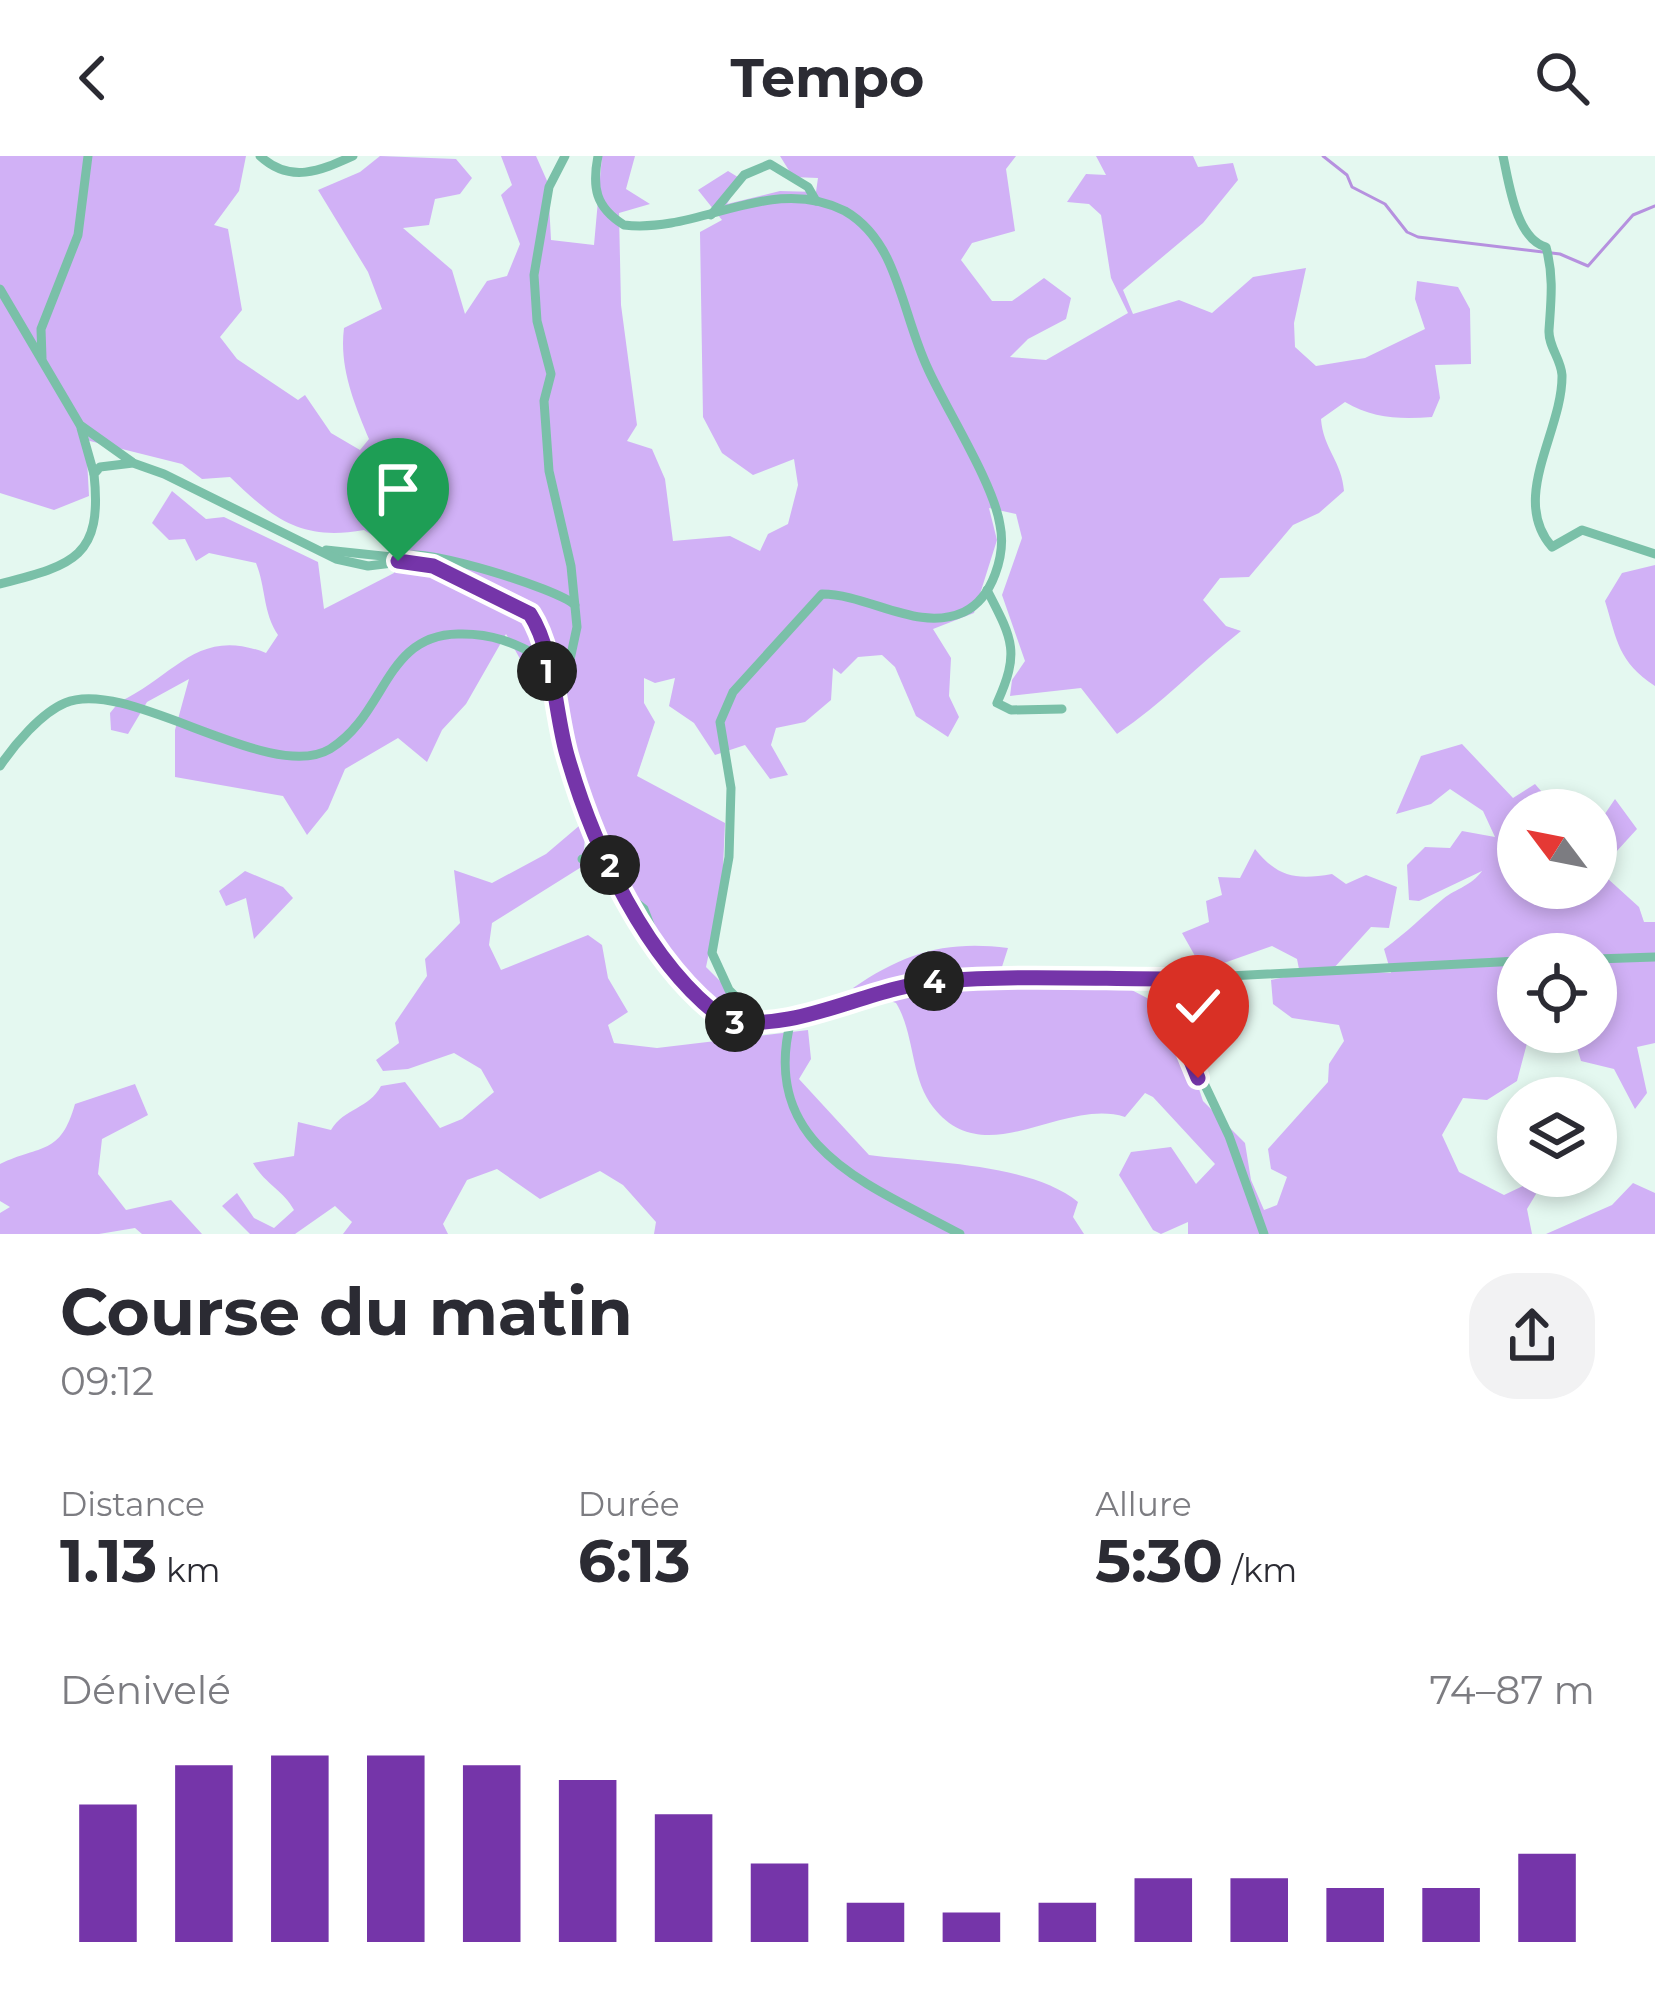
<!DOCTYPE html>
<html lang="fr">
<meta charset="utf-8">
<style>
body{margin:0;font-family:Montserrat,sans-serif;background:#f2f2f3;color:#2b2b33;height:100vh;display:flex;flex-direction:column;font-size:45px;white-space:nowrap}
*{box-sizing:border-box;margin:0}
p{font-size:39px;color:#7c7c81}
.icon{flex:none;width:66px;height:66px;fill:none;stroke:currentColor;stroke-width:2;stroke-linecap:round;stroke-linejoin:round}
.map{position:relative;height:1078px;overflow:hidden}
.drawer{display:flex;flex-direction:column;background:#fff;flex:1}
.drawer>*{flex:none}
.needle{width:78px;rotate:302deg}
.buttons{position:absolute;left:1497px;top:633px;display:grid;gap:24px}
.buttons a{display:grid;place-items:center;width:120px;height:120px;border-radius:50%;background:#fff;box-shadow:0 6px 18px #0003;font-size:60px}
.pin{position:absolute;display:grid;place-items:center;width:102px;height:102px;color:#fff;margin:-123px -51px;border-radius:50% 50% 50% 0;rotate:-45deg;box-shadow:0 0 12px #0007}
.pin .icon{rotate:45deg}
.km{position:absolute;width:60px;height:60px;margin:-30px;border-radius:50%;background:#222;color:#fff;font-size:33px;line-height:60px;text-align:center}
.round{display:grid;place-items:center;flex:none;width:126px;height:126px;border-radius:48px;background:#f2f2f3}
.overview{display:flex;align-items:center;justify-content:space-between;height:204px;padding:0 60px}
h1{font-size:66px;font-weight:700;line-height:90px}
.metrics{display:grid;grid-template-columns:repeat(3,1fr);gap:18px;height:204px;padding:12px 60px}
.metrics div{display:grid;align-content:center}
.metrics b{font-size:60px;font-weight:700}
.metrics small{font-size:33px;font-weight:400}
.metrics p{font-size:33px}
.chart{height:336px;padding:24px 60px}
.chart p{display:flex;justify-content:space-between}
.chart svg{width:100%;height:216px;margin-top:12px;stroke:#7535a9;stroke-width:6}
header{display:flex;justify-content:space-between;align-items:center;height:156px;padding:0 60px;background:#fff;font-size:54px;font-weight:700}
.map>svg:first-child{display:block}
.green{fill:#d1b1f6}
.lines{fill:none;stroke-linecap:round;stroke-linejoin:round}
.stream{stroke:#b691df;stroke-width:3}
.minor{stroke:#7ac0a8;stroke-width:9}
.route-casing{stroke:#fff;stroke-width:24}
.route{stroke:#7535a9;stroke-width:15}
</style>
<header><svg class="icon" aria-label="back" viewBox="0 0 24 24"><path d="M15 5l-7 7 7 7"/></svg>Tempo<svg class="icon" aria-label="search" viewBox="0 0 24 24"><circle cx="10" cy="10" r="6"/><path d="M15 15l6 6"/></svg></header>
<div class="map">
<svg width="1655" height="1078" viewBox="0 0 1655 1078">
<rect width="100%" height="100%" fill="#e4f8f0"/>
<g class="green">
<path d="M0 0H246L239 35 214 69 228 73 242 154 220 181 237 203 298 244 305 239 331 277 360 294 369 283C354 247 339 211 344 172L382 153 368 116 318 34 360 16 380 0 456 3 472 22 460 38 435 43 429 69 403 72 452 114 465 158 487 125 507 120 520 88 501 39 512 29 501 0H536L548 27 551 84 594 89 602 0H635L626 33 650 48 619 57 621 149 637 269 627 285 652 293 665 323 673 385 730 380 760 395 768 378 788 368 798 329 794 303 753 319 722 297 703 261 700 76 722 64 698 34 728 15 741 23 727 48 780 35 816 36 818 22 793 21 780 0H1016L1006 13 1015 75 972 87 961 104 992 145H1012L1044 122 1071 142 1066 163 1028 183 1010 201 1046 204 1128 157 1111 122 1101 59 1089 48 1067 46 1086 18 1106 19 1096 0H1193L1198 11 1233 7 1238 24 1203 67 1123 134 1133 158 1179 144 1212 157 1253 121 1306 112 1294 167 1295 191 1316 210 1365 202 1425 173 1415 143 1417 125 1458 131 1470 153 1471 208 1435 209 1440 242 1432 261C1401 263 1373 263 1345 246L1321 263C1323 292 1342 306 1344 335L1319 357 1293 369 1249 421 1220 422 1203 444 1226 470 1241 475C1198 509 1162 548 1117 578L1081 532 1010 540 1012 524 1025 505 1002 439 1022 382 1016 358 989 352 997 384 974 457 933 473 951 502 949 540 959 561 948 581 916 560 895 511 882 499 858 501 841 518 833 512 831 544 805 566 776 572 771 589 788 619 770 623 745 589 715 599 694 567 669 550 675 522 655 527 644 522V547L655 566 637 620 725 667 722 735 706 811 736 841 744 862 716 854 644 760 555 565 506 478 466 548 442 574 427 606 398 582 345 613 328 653 307 679 283 640 175 621V574L189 523 147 546 128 578 111 574 110 557 119 546C176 519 198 470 266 497L278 479C263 457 266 432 256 407L209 397 196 405 185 383 169 384 152 367 172 335 206 363 224 361 318 406 324 453 394 417 396 394 364 374C302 385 274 364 230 321L202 323 182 308 86 284 89 340 54 354 0 337Z"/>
<path d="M1655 409V530C1618 506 1617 484 1605 445L1622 417Z"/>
<path d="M1462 588 1513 642 1535 628 1554 650 1518 654V732H1596V671L1615 643 1637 673 1616 696 1607 722 1639 751 1644 766H1655V887L1637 891 1647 937 1635 953 1614 913 1581 905 1573 878 1537 876H1596V798H1518V876H1530L1517 925 1487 944 1463 942 1442 979 1459 1016 1504 1039 1529 1027 1536 1038 1527 1053 1532 1078H1188V1066L1161 1078 1153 1074 1119 1019 1131 996 1171 991 1196 1028 1215 1008 1153 941 1145 937 1125 961C1063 941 985 1018 933 951 910 921 915 878 896 847L853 832C904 797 946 784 1008 792L1000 817 1040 826 1122 829 1149 843 1167 837 1203 945 1245 987 1251 1024 1264 1054 1277 1049 1287 1021 1271 1013 1268 993 1328 926 1329 908 1344 885 1339 869 1292 862 1273 848 1271 824 1300 818 1297 803 1272 790 1221 808 1195 800 1182 777 1209 766 1206 745 1222 739 1218 721 1240 722 1255 693C1278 722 1297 724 1332 718L1346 728 1366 719 1397 731 1389 772 1371 771 1333 813 1391 817 1384 793C1406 777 1423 760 1443 743 1457 732 1471 730 1482 715L1419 745 1409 744 1407 709 1425 691 1450 692 1462 675 1495 681 1483 655 1450 633 1431 648 1396 658 1421 600Z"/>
<path d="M586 664 583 710 492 767 489 789 501 814 588 779 602 789 608 822 628 856 608 869 614 887 657 892 808 874 811 903 799 923 869 999C929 1007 1031 1007 1078 1046L1073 1061 1084 1078H654L656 1066 623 1029 600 1015 540 1043 497 1013 467 1024 443 1068 448 1078H343L352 1066 335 1050 295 1078H250L222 1050 237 1037 254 1062 274 1072 294 1054C284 1035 264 1027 253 1007L294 1000 298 966 331 974C344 952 369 953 381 930L405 926 440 972 462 963 494 936 481 913 454 897 408 913 383 915 376 904 399 887 395 867 427 820 425 803 460 767 454 714 492 727 546 698Z"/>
<polygon points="245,715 283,731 293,742 254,783 246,742 226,750 219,735"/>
<path d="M135 928 148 959 102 983 98 1018 126 1054 171 1044 202 1078H142L135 1072 99 1078H0V1057L10 1051 0 1045V1008C42 988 60 1000 75 948Z"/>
<polygon points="1633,1027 1655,1037 1655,1078 1546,1078 1612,1049"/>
</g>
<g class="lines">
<polyline class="stream" points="1323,0 1347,19 1352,31 1385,48 1407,76 1418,81 1560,98 1588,110 1633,59 1655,50"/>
<g class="minor">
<path d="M260 0C290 28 320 15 353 0"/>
<path d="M598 0C592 31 595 51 624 69 700 78 771 17 845 55 864 66 877 82 887 102 904 137 911 177 928 213 946 253 994 328 1000 369 1006 398 993 442 964 456 918 477 869 438 822 438L733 536 720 566 731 632 729 701 712 797 729 834 752 857 768 862"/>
<path d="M1503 0C1509 27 1516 83 1546 91 1554 121 1551 144 1549 174 1548 190 1561 203 1562 219 1563 275 1509 342 1552 391L1582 374 1655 398"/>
<polyline points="711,59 744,19 770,8 808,31 816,45"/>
<polyline points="0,133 80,269 132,306"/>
<polyline points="42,202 41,173 78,79 88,0"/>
<polyline points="81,272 94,318"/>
<polyline points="326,394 392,401"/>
<path d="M407 400C425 392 556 432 575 449"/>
<path d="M0 428C73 409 103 402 94 318L100 311 133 307 164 318 336 403 368 410 417 404 530 458 560 550 566 596 636 765 683 824 725 864H791L853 842 937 825 1172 823 1518 805"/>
<path d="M987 434C1013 484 1020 496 997 547L1011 554 1062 553"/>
<polyline points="560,550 577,471 571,410 549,315 544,245 551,218 537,165 534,119 549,31 565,0"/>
<path d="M0 610C14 589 41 557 65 547 127 520 270 629 330 593 387 558 384 479 458 478 492 477 515 487 544 503"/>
<polyline points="582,703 644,753 657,787"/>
<polyline points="1596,803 1655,801"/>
<polyline points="1172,823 1175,866 1229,980 1264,1078"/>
<path d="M791 864C758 991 870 1029 960 1078"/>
</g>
</g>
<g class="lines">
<defs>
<path id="route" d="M398 405 433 410 530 458C554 495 555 558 567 599 593 690 647 808 725 864 799 878 867 830 941 825 1017 819 1096 823 1172 823L1175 866 1198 922"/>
</defs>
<use href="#route" class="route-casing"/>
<use href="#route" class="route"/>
</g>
</svg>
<div class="buttons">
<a><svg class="needle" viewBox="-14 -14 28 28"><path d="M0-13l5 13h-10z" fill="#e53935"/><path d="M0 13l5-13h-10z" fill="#7c7c81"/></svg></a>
<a><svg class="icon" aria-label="locate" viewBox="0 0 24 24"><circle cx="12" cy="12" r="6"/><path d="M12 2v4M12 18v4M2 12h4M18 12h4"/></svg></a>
<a><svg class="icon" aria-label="layers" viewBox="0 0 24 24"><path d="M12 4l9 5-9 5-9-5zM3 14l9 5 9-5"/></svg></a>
</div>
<div class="pin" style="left:398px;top:405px;background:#1e9e55"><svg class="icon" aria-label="arrive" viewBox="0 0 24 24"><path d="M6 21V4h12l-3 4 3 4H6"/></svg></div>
<div class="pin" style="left:1198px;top:922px;background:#d93025"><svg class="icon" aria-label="check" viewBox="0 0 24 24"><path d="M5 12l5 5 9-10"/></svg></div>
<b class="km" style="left:547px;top:515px">1</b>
<b class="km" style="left:610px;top:709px">2</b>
<b class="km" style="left:735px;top:866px">3</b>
<b class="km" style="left:934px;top:825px">4</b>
</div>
<section class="drawer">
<div class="overview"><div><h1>Course du matin</h1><p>09:12</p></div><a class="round"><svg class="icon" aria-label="share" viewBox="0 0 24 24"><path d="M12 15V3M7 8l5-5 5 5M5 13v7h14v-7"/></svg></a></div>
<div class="metrics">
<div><p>Distance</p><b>1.13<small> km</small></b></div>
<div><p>Durée</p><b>6:13</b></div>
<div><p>Allure</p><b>5:30<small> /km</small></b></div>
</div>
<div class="chart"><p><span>Dénivelé</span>74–87 m</p>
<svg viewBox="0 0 160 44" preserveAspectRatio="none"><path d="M5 44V16M15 44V8M25 44V6M35 44V6M45 44V8M55 44V11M65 44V18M75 44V28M85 44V36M95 44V38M105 44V36M115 44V31M125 44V31M135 44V33M145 44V33M155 44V26"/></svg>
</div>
</section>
